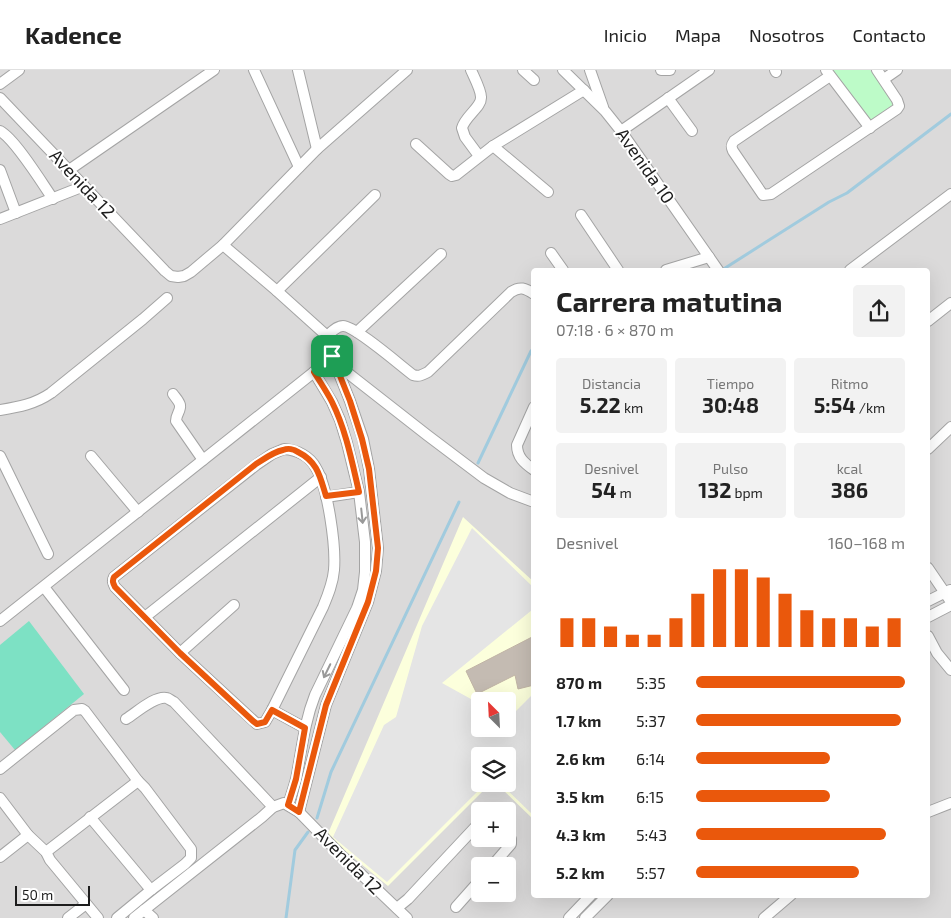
<!DOCTYPE html>
<html lang="es">
<meta charset="utf-8">
<style>
body{margin:0;font-family:"Exo 2",sans-serif;background:#f2f2f2;color:#222;height:100vh;display:flex;flex-direction:column;font-size:19px;white-space:nowrap}
*{box-sizing:border-box;margin:0}
p{font-size:16px;color:#767676}
.icon{flex:none;width:28px;height:28px;fill:none;stroke:currentColor;stroke-width:2;stroke-linecap:round;stroke-linejoin:round}
.map{position:relative;flex:1;overflow:hidden}
.panel{position:absolute;left:531px;top:198px;width:399px;height:630px;display:flex;flex-direction:column;background:#fff;border-radius:5px;box-shadow:0 5px 20px #0002}
.panel>*{flex:none}
.needle{width:32px;rotate:336deg}
.buttons{position:absolute;left:471px;top:622px;display:grid;gap:10px}
.buttons a{display:grid;place-items:center;width:45px;height:45px;border-radius:5px;background:#fff;box-shadow:0 5px 20px #0002;font-size:25px}
.scale{position:absolute;left:15px;bottom:12px;width:75px;box-sizing:border-box;padding-left:5px;border:2px solid #1d1d1d;border-top:0;font-size:14px;line-height:18px;white-space:nowrap;color:#1d1d1d;-webkit-text-stroke:4px #fff;paint-order:stroke}
.pin{position:absolute;display:grid;place-items:center;width:42px;height:42px;color:#fff;margin:-21px;border-radius:10px;box-shadow:0 2px 8px #0006}
.round{display:grid;place-items:center;flex:none;width:52px;height:52px;border-radius:5px;background:#f2f2f2}
.head{display:flex;align-items:center;justify-content:space-between;height:85px;padding:0 25px}
h1{font-size:28px;font-weight:700;line-height:38px}
.figures{display:grid;grid-template-columns:repeat(3,1fr);gap:8px;height:85px;padding:5px 25px}
.figures div{display:grid;align-content:center;border-radius:5px;background:#f2f2f2;text-align:center}
.figures b{font-size:21px;font-weight:700}
.figures small{font-size:14px;font-weight:400}
.figures p{font-size:14px}
.chart{height:140px;padding:10px 25px}
.chart p{display:flex;justify-content:space-between}
.chart svg{width:100%;height:90px;margin-top:5px;stroke:#ea580c;stroke-width:6}
ul{padding:0 25px;list-style:none;font-size:16px}
li{display:grid;grid-template-columns:80px 60px 1fr;align-items:center;height:38px}
li i{height:12px;border-radius:6px;background:#ea580c}
header{display:flex;align-items:center;gap:30px;box-sizing:border-box;height:70px;padding:0 25px;background:#fff;border-bottom:1px solid #e0e0e0}
header strong{font-size:24px}
nav{display:flex;gap:28px;margin-inline-start:auto;font-size:18px}
.map>svg:first-child{display:block}
.residential{fill:#dbdada;fill-rule:evenodd}
.education{fill:#fcffdc;fill-rule:evenodd}
.park{fill:#bdfbc8}
.pitch{fill:#7de1c4}
.parking{fill:#e5e5e5}
.lines{fill:none;stroke-linecap:round;stroke-linejoin:round}
.stream{stroke:#a1cbde;stroke-width:3}
.building{fill:#c4bbb2;stroke:#c1b4a5}
.minor-casing{stroke:#a4a4a4;stroke-width:12}
.minor{stroke:#fff;stroke-width:10}
.oneway{stroke:#999}
.route-casing{stroke:#fff;stroke-width:10}
.route{stroke:#ea580c;stroke-width:6}
.labels{text-anchor:middle;stroke-width:4;stroke-linejoin:round;paint-order:stroke}
.street-label{font-size:18px;fill:#1d1d1d;stroke:#fff}
</style>
<header>
<strong>Kadence</strong>
<nav><a>Inicio</a><a>Mapa</a><a>Nosotros</a><a>Contacto</a></nav>
</header>
<div class="map">
<svg width="951" height="848" viewBox="0 0 951 848">
<rect width="100%" height="100%" fill="#efece3"/>
<path class="residential" d="M0 0H951V848H0ZM534 200H928V825H534ZM480 631H508V659H480ZM480 686H508V714H480ZM480 741H508V769H480ZM480 796H508V824H480Z"/>
<path class="education" d="M463 447 534 512V750L497 714H508V686H480V714H490L388 816 327 766ZM480 631H508V659H480Z"/>
<polygon class="park" points="833,0 870,0 897,36 872,53"/>
<polygon class="pitch" points="29,551 84,624 15,680 0,662 0,575"/>
<polygon class="parking" points="472,458 534,518 534,541 532,540 442,613 480,634 480,659 508,659 508,649 534,623 534,746 501,714 508,714 508,686 480,686 480,714 485,714 387,812 333,767 384,655 396,647 422,556"/>
<g class="lines">
<g class="stream">
<polyline points="722,200 829,132 847,123 951,44"/>
<polyline points="478,393 531,281 534,278"/>
<polyline points="317,748 331,702 459,432"/>
<polyline points="286,848 295,780 308,762"/>
</g>
</g>
<polygon class="building" points="534,566 534,615 518,619 515,605 477,624 466,601"/>
<g class="lines">
<defs>
<g id="minor">
<polyline points="254,0 299,97"/>
<polyline points="298,0 317,79"/>
<path d="M471 0C474 7 481 20 481 27 482 37 465 46 462 58L465 67 479 86"/>
<polyline points="523,0 534,10"/>
<polyline points="563,0 605,41 621,61 718,200"/>
<polyline points="590,0 603,37"/>
<polyline points="661,0 670,0"/>
<polyline points="775,0 776,2"/>
<polyline points="826,0 870,58"/>
<path d="M830 6 734 71C731 75 731 77 733 81L763 125 771 124 897 39 899 36 897 30 877 0"/>
<polyline points="884,9 897,0"/>
<polyline points="0,14 19,0"/>
<polyline points="0,28 165,201 171,206 178,207 184,206 191,202 223,175 317,79 407,0"/>
<polyline points="668,28 692,61"/>
<path d="M0 61C15 69 42 113 53 129"/>
<polyline points="621,61 709,0"/>
<polyline points="416,74 449,104 452,106 456,105 493,76 584,20"/>
<polyline points="493,76 548,122"/>
<polyline points="0,100 16,143"/>
<polyline points="69,100 214,0"/>
<polyline points="581,145 618,200"/>
<polyline points="0,149 84,116"/>
<polyline points="551,183 563,200"/>
<polyline points="666,200 709,187"/>
<polyline points="850,200 951,124"/>
<polyline points="277,221 375,125"/>
<polyline points="928,251 951,233"/>
<polyline points="357,262 441,184"/>
<path d="M327 266C331 262 337 256 343 256 355 256 401 296 413 305 419 307 422 305 428 302L511 222C520 216 525 218 534 224"/>
<polyline points="335,293 427,365 484,408 510,423 534,432"/>
<path d="M173 324C175 327 179 331 180 335 181 341 176 344 176 351L203 390"/>
<path d="M534 337 517 375C517 387 524 393 534 400"/>
<path d="M0 340C19 337 35 334 51 323L143 249 167 228"/>
<path d="M284 379C297 380 310 386 316 398 328 418 336 476 334 500 333 513 328 525 323 537L272 640 265 652 257 654 180 583 115 517C113 513 112 511 114 507L256 395 272 384Z"/>
<polyline points="928,379 951,357"/>
<polyline points="0,386 48,484"/>
<polyline points="91,386 138,442"/>
<polyline points="326,427 359,422"/>
<polyline points="928,498 951,532"/>
<polyline points="44,517 124,620"/>
<polyline points="928,531 950,520"/>
<polyline points="145,547 321,407"/>
<polyline points="928,547 951,535"/>
<path d="M0 551 314 302 332 286C332 278 331 273 327 266L277 221 223 175"/>
<polyline points="928,566 937,583 951,600"/>
<polyline points="180,583 234,535"/>
<polyline points="272,640 305,658"/>
<path d="M126 649C136 643 155 625 167 628 169 629 172 631 174 632L273 737"/>
<polyline points="0,699 74,640 82,639 85,641 138,711 145,718 191,779 191,788 185,794 151,820 117,848"/>
<polyline points="0,728 28,765 46,782 50,790 98,848"/>
<path d="M288 735C291 726 294 717 296 709 302 679 304 653 315 625L357 538 363 520 365 502V472L359 422 347 373 340 350 332 332 314 302"/>
<polyline points="299,742 326,635 368,532 376,501 378,478 369,399 363,369 350,331 332,286"/>
<polyline points="928,742 951,733"/>
<polyline points="90,747 151,820"/>
<polyline points="46,782 138,711"/>
<polyline points="0,787 28,765"/>
<polyline points="492,796 511,774 511,769 508,765"/>
<polyline points="456,837 480,810"/>
<polyline points="397,838 408,829 480,752"/>
<polyline points="144,840 153,848"/>
<polyline points="68,848 86,834"/>
<polyline points="134,848 262,747 273,737 284,733 299,742 340,784 407,848"/>
<polyline points="569,848 591,825"/>
<polyline points="585,848 608,825"/>
<polyline points="764,848 791,825"/>
</g>
</defs>
<use href="#minor" class="minor-casing"/>
<use href="#minor" class="minor"/>
</g>
<defs><path id="oneway-shaft" d="M-6 0H5M1.5-3L5.5 0L1.5 3" fill="none" stroke-width="1.6" stroke-linecap="round" stroke-linejoin="round" transform="scale(1.25)"/></defs>
<g class="oneway">
<use href="#oneway-shaft" transform="translate(362 446) rotate(84)"/>
<use href="#oneway-shaft" transform="translate(327 601) rotate(116)"/>
</g>
<g class="lines">
<defs>
<path id="route" d="M332 286 350 331 362 369 369 399 378 478 376 501 368 532 326 635 299 742 288 735 296 709 305 658 272 640 265 652 257 654 253 651 180 583 115 517C113 513 112 511 114 507L256 394C264 389 273 382 283 380 288 378 294 379 298 382 318 392 320 407 326 426L359 422C352 392 346 360 332 332 327 322 320 312 314 302Z"/>
</defs>
<use href="#route" class="route-casing"/>
<use href="#route" class="route"/>
</g>
<g class="labels">
<g class="street-label">
<text transform="translate(645 96) rotate(55)" y="6">Avenida 10</text>
<text transform="translate(82 114) rotate(47)" y="6">Avenida 12</text>
<text transform="translate(348 791) rotate(45)" y="6">Avenida 12</text>
</g>
</g>
</svg>
<div class="buttons">
<a><svg class="needle" viewBox="-14 -14 28 28"><path d="M0-13l5 13h-10z" fill="#e53935"/><path d="M0 13l5-13h-10z" fill="#767676"/></svg></a>
<a><svg class="icon" aria-label="layers" viewBox="0 0 24 24"><path d="M12 4l9 5-9 5-9-5zM3 14l9 5 9-5"/></svg></a>
<a>+</a>
<a>−</a>
</div>
<div class="scale">50 m</div>
<div class="pin" style="left:332px;top:286px;background:#1e9e55"><svg class="icon" aria-label="arrive" viewBox="0 0 24 24"><path d="M6 21V4h12l-3 4 3 4H6"/></svg></div>
<section class="panel">
<div class="head"><div><h1>Carrera matutina</h1><p>07:18 · 6 × 870 m</p></div><a class="round"><svg class="icon" aria-label="share" viewBox="0 0 24 24"><path d="M12 15V3M7 8l5-5 5 5M5 13v7h14v-7"/></svg></a></div>
<div class="figures">
<div><p>Distancia</p><b>5.22<small> km</small></b></div>
<div><p>Tiempo</p><b>30:48</b></div>
<div><p>Ritmo</p><b>5:54<small> /km</small></b></div>
</div>
<div class="figures">
<div><p>Desnivel</p><b>54<small> m</small></b></div>
<div><p>Pulso</p><b>132<small> bpm</small></b></div>
<div><p>kcal</p><b>386</b></div>
</div>
<div class="chart"><p><span>Desnivel</span>160–168 m</p>
<svg viewBox="0 0 160 44" preserveAspectRatio="none"><path d="M5 44V30M15 44V30M25 44V34M35 44V38M45 44V38M55 44V30M65 44V18M75 44V6M85 44V6M95 44V10M105 44V18M115 44V26M125 44V30M135 44V30M145 44V34M155 44V30"/></svg>
</div>
<ul>
<li><b>870 m</b>5:35<i style="width:100%"></i></li>
<li><b>1.7 km</b>5:37<i style="width:98%"></i></li>
<li><b>2.6 km</b>6:14<i style="width:64%"></i></li>
<li><b>3.5 km</b>6:15<i style="width:64%"></i></li>
<li><b>4.3 km</b>5:43<i style="width:91%"></i></li>
<li><b>5.2 km</b>5:57<i style="width:78%"></i></li>
</ul>
</section>
</div>
